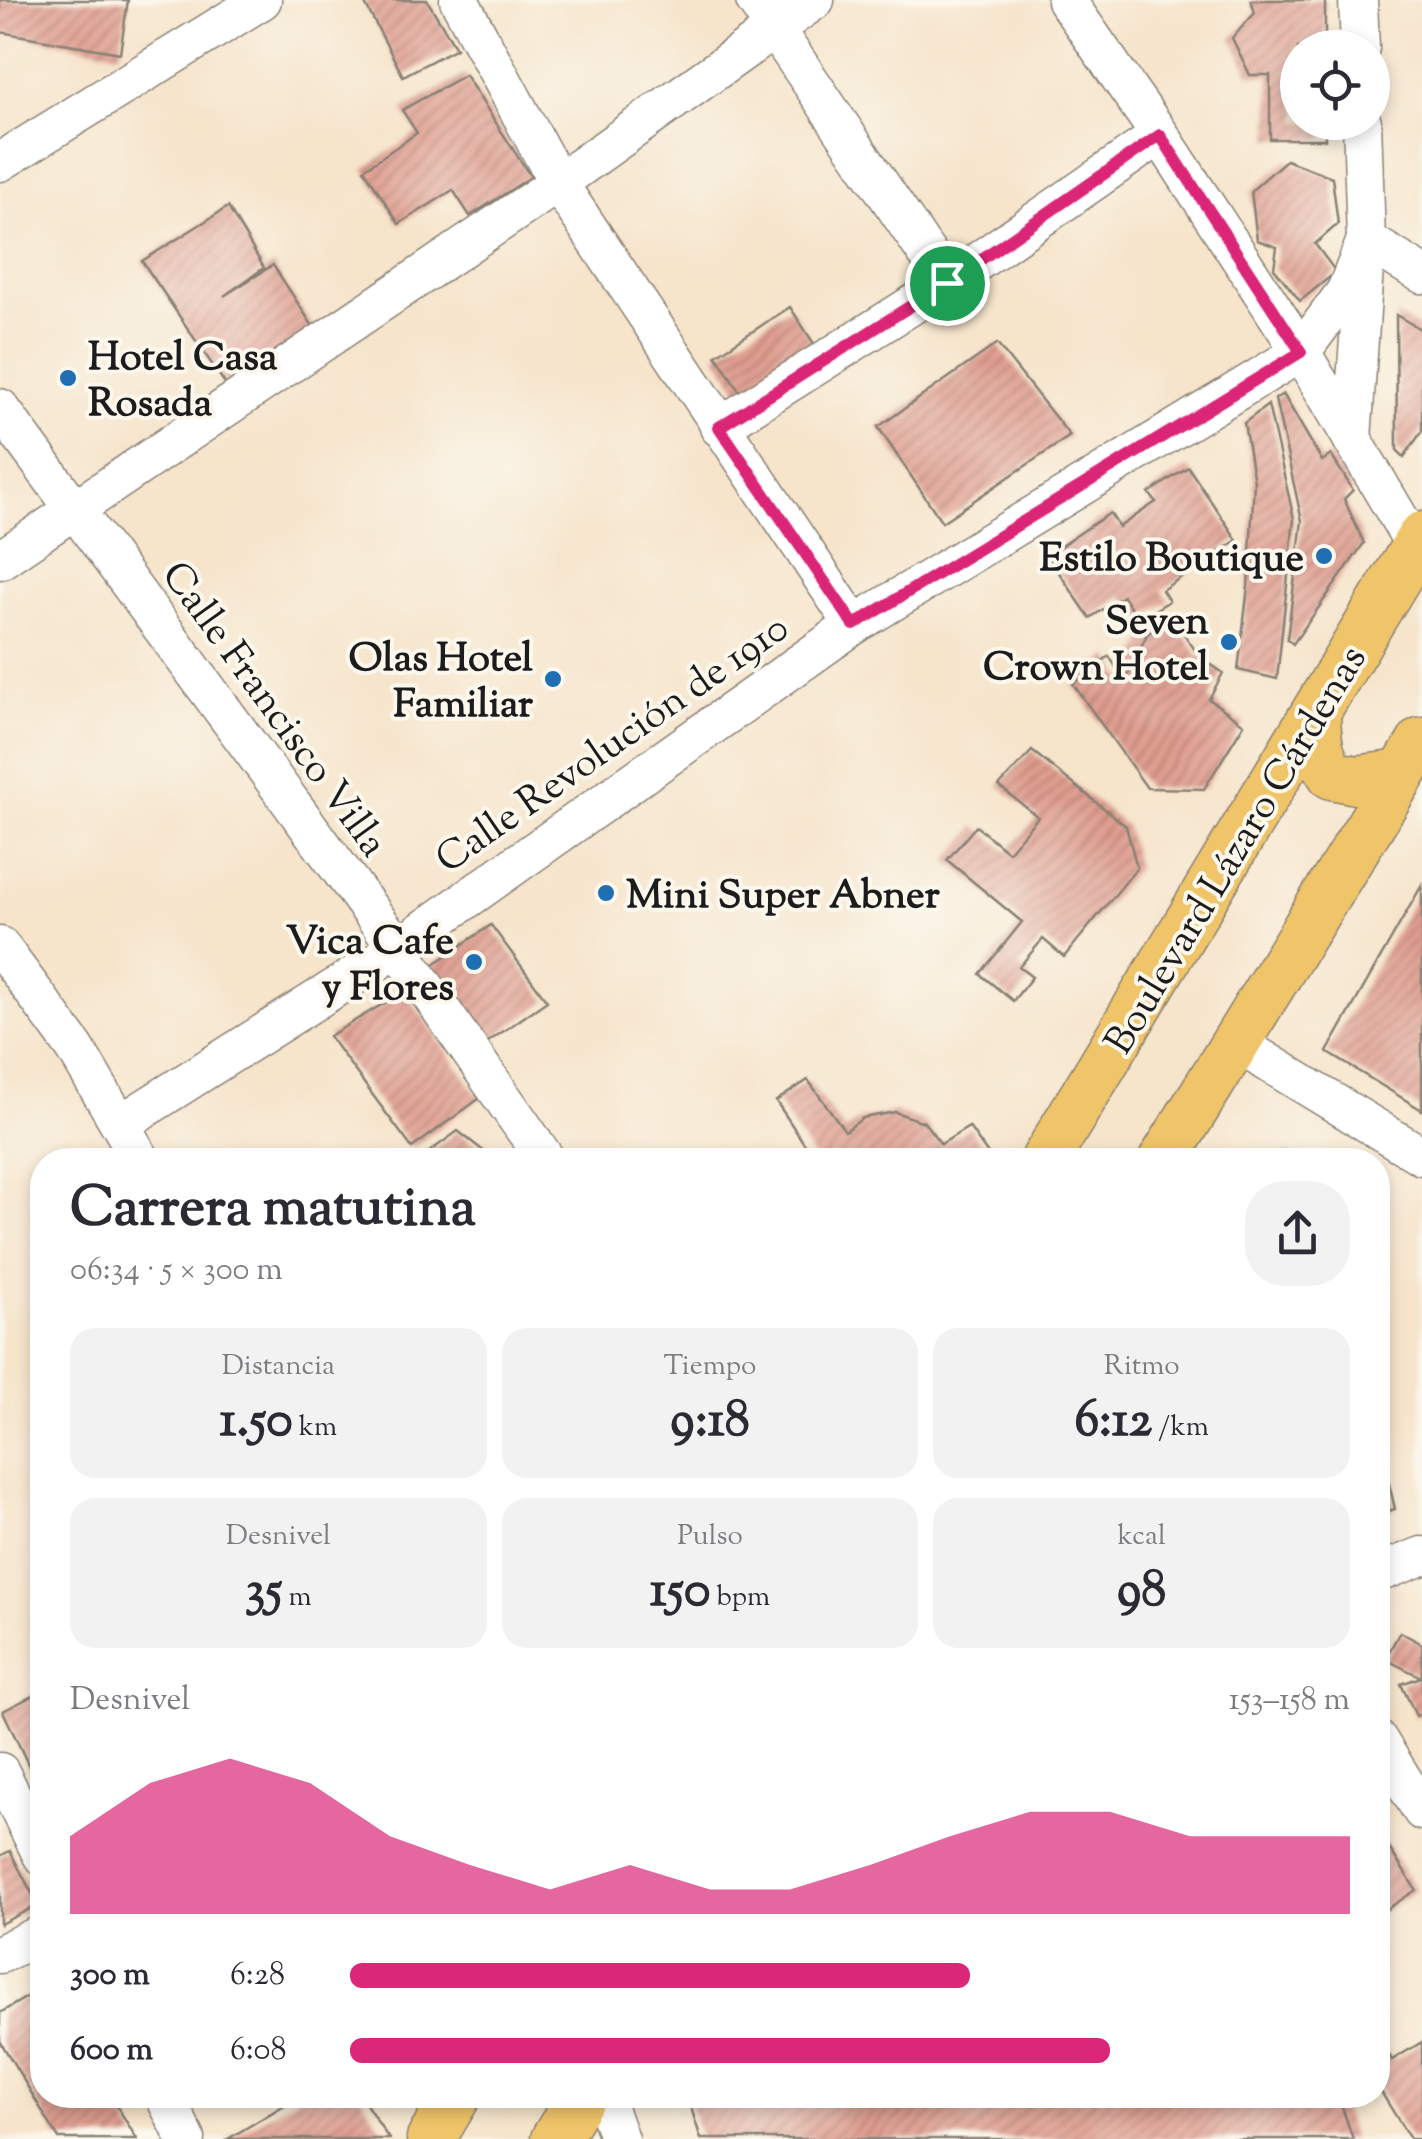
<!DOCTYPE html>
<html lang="es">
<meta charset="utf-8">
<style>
body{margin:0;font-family:"Sorts Mill Goudy",serif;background:#f2f2f3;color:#2b2b33;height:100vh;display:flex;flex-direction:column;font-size:38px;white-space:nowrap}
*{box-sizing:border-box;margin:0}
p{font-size:32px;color:#7c7c81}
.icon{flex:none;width:55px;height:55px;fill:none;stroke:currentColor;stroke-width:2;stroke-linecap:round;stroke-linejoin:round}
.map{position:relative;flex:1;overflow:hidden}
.details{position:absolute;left:30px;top:1148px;width:1360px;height:960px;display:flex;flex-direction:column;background:#fff;border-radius:40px;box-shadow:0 5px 15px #0003}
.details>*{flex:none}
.fabs{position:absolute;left:1280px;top:30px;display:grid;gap:20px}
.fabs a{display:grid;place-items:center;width:110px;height:110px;border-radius:50%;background:#fff;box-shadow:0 5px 15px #0003;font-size:50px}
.pin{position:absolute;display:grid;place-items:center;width:85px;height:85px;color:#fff;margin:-42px;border:5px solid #fff;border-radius:50%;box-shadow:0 2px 10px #0007}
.round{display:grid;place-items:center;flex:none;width:105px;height:105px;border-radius:40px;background:#f2f2f3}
.summary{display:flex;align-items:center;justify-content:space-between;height:170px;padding:0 40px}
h1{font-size:55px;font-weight:800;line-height:75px}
.figures{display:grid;grid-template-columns:repeat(3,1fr);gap:15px;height:170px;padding:10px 40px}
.figures div{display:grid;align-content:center;border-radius:25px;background:#f2f2f3;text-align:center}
.figures b{font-size:50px;font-weight:800}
.figures small{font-size:28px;font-weight:400}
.figures p{font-size:28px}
.chart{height:280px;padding:20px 40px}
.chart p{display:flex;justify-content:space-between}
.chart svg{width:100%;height:180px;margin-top:10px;fill:#db2777;opacity:.7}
ul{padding:0 40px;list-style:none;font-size:32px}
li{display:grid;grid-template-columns:160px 120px 1fr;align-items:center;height:75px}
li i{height:25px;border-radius:12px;background:#db2777}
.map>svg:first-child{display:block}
.building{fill:url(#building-hatch)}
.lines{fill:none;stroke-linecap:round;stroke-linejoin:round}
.minor-casing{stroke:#898074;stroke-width:41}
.major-casing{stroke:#898074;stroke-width:51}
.minor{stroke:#fff;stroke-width:38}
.major{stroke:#f0c469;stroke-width:48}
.route-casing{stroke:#fff;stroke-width:20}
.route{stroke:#db2777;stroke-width:12}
.poi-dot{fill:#1f6fb2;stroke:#fbf7ec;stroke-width:4}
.labels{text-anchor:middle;stroke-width:8;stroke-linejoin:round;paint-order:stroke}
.poi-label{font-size:40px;font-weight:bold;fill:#1c1c1c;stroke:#fbf7ec;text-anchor:end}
.street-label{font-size:40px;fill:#1c1c1c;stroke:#fbf7ec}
</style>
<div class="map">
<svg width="1422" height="2139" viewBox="0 0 1422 2139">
<defs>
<pattern id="building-hatch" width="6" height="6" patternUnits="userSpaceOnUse" patternTransform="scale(2.5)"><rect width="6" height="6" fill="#e09e90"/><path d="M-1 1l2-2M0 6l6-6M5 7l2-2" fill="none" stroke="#b58075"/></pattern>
</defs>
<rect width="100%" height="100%" fill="#fbf7ec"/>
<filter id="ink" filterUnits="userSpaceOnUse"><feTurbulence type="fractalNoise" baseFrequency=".01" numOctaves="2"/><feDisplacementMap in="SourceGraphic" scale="20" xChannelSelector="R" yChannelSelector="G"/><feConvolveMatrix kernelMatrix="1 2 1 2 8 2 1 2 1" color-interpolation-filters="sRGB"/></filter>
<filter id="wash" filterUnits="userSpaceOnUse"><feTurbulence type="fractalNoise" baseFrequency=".0048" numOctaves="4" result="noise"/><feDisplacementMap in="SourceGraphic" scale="40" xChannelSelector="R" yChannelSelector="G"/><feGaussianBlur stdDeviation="2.25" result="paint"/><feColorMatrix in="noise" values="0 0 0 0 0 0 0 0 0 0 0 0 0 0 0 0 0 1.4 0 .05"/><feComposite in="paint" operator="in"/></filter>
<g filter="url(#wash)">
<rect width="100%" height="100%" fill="#f6e4cb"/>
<g id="blocks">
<g class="building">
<polygon points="0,0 128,0 120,53 0,32"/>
<polygon points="363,0 427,0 456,48 403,76"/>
<polygon points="1251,0 1325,0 1325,48 1298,48 1298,122 1325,122 1325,139 1270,139 1270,75 1250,75 1232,38 1255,13"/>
<polygon points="465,75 531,177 470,216 453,190 399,224 364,169 417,133 402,110"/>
<polygon points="1286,160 1332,177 1338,224 1315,244 1336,272 1300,301 1274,268 1277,247 1257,240 1251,191"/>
<polygon points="228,207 264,268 224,296 273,265 314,328 226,385 142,261"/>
<polygon points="790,307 818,350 744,398 716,355"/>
<polygon points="1396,315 1422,330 1422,431 1404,457 1397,450"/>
<polygon points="997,344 1070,436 942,522 878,427"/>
<polygon points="1283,394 1322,461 1331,455 1353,490 1344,499 1364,543 1293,644 1287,639 1302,521 1275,399"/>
<polygon points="1268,405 1294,519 1277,679 1238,670 1248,587 1254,482 1244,423"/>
<polygon points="1188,467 1237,540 1162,590 1169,601 1139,620 1123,596 1090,618 1047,555 1110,513 1119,527 1156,502 1149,493"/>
<polygon points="1167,619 1174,619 1199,656 1223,673 1209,699 1244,724 1204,789 1147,788 1073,684 1109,656 1125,681 1147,634"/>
<polygon points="1032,751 1126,826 1137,868 1064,957 1043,939 1019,967 1032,977 1013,1001 980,974 1022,922 947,860 976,826 1008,852 1038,817 999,786"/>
<polygon points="1422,885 1422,1110 1327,1052"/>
<polygon points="491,925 547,1001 485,1044 431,966"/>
<polygon points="405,991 480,1098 412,1148 329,1036"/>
<polygon points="808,1080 845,1131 863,1118 895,1112 924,1122 941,1144 969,1127 992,1160 815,1160 776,1101"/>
<polygon points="458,1131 495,1160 418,1160"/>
<polygon points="1286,1153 1297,1160 1260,1160 1260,1158"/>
<polygon points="1378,1451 1382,1454 1395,1509 1378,1514"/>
<polygon points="1400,1632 1422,1644 1422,1714 1416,1716 1401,1684 1421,1677 1385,1659"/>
<polygon points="42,1691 42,1794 3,1711"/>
<polygon points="1378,1831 1416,1890 1378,1915"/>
<polygon points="10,1851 38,1905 0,1924 0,1856"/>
<polygon points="42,1988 42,2095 110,2095 137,2139 59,2139 0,2041 0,2013"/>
<polygon points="1378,2037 1392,2060 1422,2042 1422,2139 1410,2139 1378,2087"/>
<polygon points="301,2095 360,2095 389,2139 228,2139"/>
<polygon points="687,2095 1338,2095 1353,2139 701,2139"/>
</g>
</g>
</g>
<g filter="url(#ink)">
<use href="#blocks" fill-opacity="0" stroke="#898074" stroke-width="2.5"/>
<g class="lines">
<defs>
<g id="minor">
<polyline points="459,0 558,183 854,625"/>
<polyline points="755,0 947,283"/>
<polyline points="1066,0 1160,135 1301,352 1416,547"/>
<polyline points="1358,0 1360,48"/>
<polyline points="0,162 262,0"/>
<polyline points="1366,240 1422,274"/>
<polyline points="0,408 398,948 546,1160"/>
<polyline points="719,427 947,283 1160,135"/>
<polyline points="1352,439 1366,240 1362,122"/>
<polyline points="0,560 558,183 815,0"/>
<polyline points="0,946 75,1048 141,1160"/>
<polyline points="1236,1043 1422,1156"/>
<polyline points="122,1123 398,948 854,625 1301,352 1346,291 1366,240"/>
<polyline points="1378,1573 1422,1556"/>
<polyline points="1378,1740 1422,1811"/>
<polyline points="0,1772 42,1855"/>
<polyline points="0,1954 42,1934"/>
<polyline points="164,2095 186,2139"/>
<polyline points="603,2095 619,2139"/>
</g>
<g id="major">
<path d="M1316 716C1317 739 1318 755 1332 775L1356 780 1401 774"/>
<polyline points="1045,1160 1422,536"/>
<polyline points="1163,1160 1422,741"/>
<polyline points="431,2139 457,2095"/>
<polyline points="555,2139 582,2095"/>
</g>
</defs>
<use href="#minor" class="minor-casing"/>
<use href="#major" class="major-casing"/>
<use href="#minor" class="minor"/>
<use href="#major" class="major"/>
</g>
</g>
<g class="lines" filter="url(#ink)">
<defs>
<polygon id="route" points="1160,135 1301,352 854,625 719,427 947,283"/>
</defs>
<use href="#route" class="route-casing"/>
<use href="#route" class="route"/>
</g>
<g class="poi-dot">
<circle cx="68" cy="378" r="10"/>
<circle cx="1324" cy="556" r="10"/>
<circle cx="1229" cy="642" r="10"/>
<circle cx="553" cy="679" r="10"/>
<circle cx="606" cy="893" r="10"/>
<circle cx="474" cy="962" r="10"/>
</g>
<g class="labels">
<g class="poi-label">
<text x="88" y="369" text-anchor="start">Hotel Casa<tspan x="88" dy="46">Rosada</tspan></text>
<text x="1304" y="570">Estilo Boutique</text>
<text x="1209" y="633">Seven<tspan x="1209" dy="46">Crown Hotel</tspan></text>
<text x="533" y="670">Olas Hotel<tspan x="533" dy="46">Familiar</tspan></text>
<text x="626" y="907" text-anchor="start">Mini Super Abner</text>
<text x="454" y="953">Vica Cafe<tspan x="454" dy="46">y Flores</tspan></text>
</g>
<g class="street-label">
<text transform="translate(276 708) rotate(54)" y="14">Calle Francisco Villa</text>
<text transform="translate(611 742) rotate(-35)" y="14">Calle Revolución de 1910</text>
<text transform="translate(1234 849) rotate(-59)" y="14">Boulevard Lázaro Cárdenas</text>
</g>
</g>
</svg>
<div class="fabs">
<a><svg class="icon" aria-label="locate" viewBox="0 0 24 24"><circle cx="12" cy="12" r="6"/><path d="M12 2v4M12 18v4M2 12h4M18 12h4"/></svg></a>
</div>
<div class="pin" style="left:947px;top:283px;background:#1e9e55"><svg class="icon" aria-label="arrive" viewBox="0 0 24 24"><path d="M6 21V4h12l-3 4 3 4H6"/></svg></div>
<section class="details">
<div class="summary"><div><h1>Carrera matutina</h1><p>06:34 · 5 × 300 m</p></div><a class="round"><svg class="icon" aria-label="share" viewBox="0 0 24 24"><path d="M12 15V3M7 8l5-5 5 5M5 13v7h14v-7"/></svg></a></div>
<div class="figures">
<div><p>Distancia</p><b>1.50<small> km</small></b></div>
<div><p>Tiempo</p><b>9:18</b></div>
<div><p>Ritmo</p><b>6:12<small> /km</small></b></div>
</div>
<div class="figures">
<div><p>Desnivel</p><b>35<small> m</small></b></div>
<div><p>Pulso</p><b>150<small> bpm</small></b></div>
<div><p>kcal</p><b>98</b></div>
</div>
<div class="chart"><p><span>Desnivel</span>153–158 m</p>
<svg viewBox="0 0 160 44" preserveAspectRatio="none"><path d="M0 44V25L10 12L20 6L30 12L40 25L50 32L60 38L70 32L80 38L90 38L100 32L110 25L120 19L130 19L140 25L150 25L160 25V44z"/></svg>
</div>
<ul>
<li><b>300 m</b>6:28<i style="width:62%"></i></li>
<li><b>600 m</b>6:08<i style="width:76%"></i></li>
</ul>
</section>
</div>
